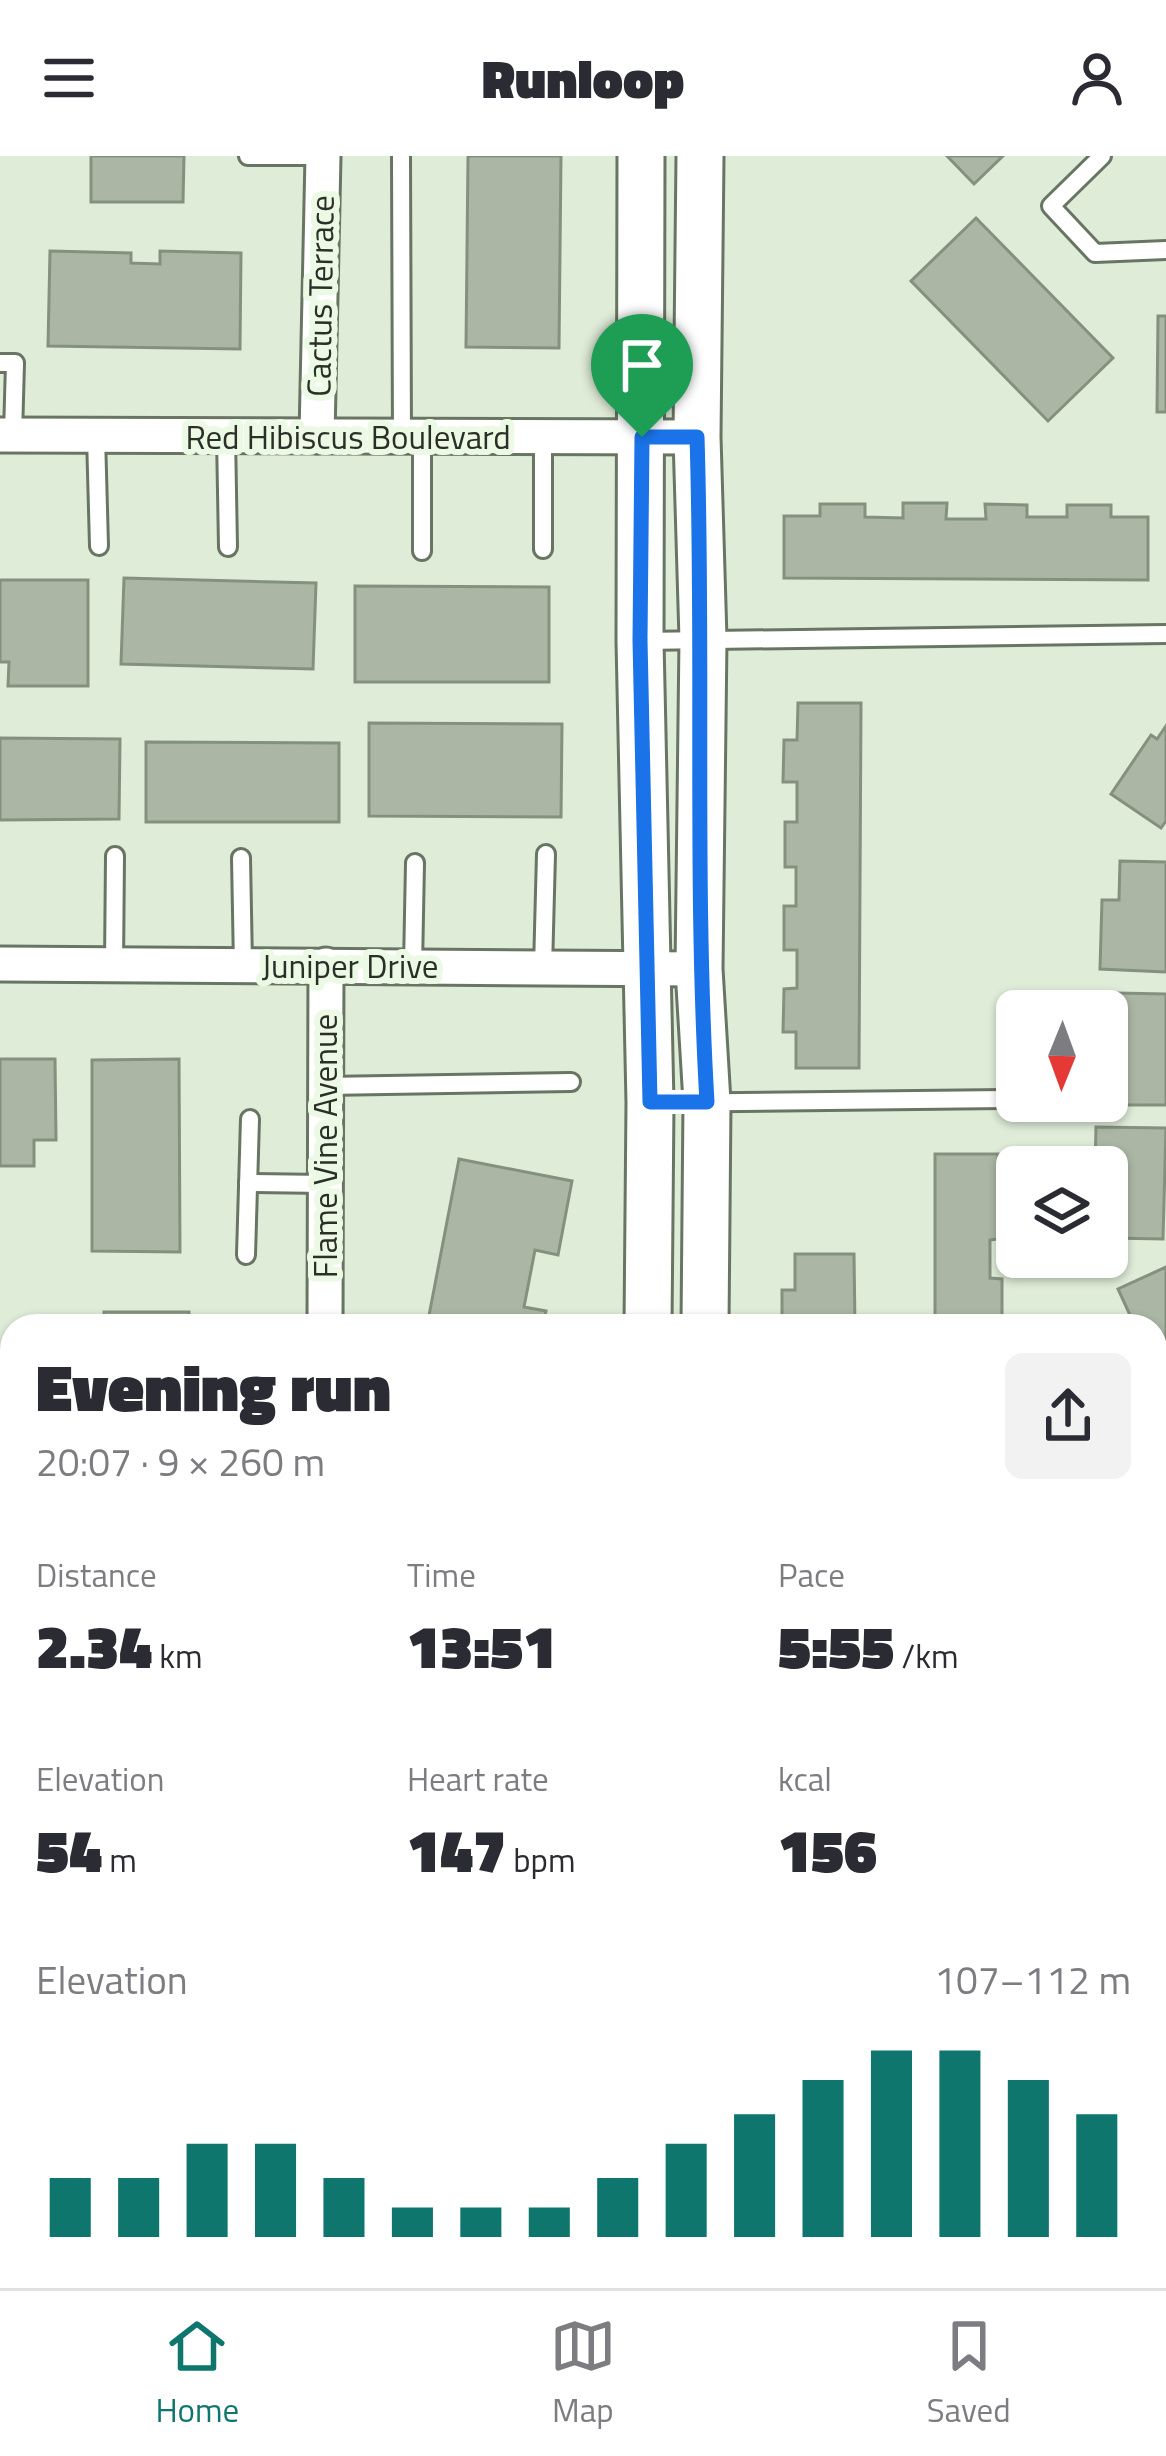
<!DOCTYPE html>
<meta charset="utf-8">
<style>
body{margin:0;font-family:"Titillium Web",sans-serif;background:#f2f2f3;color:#2b2b33;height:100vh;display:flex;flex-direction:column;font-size:45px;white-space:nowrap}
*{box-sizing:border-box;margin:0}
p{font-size:39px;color:#7c7c81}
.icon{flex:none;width:66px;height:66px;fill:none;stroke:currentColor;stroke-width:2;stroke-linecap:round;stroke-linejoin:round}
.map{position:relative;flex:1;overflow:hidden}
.drawer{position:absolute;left:0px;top:1158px;width:1167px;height:975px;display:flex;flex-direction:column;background:#fff;border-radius:36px 36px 0 0;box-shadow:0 3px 9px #0004}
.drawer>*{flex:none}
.needle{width:78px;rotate:181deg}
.controls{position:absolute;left:996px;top:834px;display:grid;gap:24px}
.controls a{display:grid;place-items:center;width:132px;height:132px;border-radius:18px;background:#fff;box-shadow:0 3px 9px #0004;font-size:60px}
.pin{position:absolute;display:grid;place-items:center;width:102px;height:102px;color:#fff;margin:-123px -51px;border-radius:50% 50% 50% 0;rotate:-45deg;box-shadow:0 0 12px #0007}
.pin .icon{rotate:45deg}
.round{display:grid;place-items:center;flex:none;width:126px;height:126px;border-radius:18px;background:#f2f2f3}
.head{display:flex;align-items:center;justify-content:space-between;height:204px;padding:0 36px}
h1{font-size:66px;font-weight:800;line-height:90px}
.metrics{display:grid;grid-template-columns:repeat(3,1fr);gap:18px;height:204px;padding:12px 36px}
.metrics div{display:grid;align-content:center}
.metrics b{font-size:60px;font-weight:800}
.metrics small{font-size:33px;font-weight:400}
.metrics p{font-size:33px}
.chart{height:336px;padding:24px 36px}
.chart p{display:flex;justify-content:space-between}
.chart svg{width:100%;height:216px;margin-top:12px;stroke:#0f766e;stroke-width:6}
header{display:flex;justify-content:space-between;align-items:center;height:156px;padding:0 36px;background:#fff;font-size:54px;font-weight:800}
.dock{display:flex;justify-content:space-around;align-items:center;height:168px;border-top:3px solid #e1e1e2;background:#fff;font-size:33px;color:#7c7c81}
.dock a{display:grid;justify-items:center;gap:6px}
.dock .current{color:#0f766e}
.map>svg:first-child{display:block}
.building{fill:#abb7a4;stroke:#85917f;stroke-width:3}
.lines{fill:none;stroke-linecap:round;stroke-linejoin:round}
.lane-casing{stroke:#697563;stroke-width:22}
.street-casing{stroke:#697563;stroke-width:39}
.secondary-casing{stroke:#697563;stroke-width:51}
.lane{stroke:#fff;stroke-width:16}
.street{stroke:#fff;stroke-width:33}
.secondary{stroke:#fff;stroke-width:45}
.route-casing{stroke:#fff;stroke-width:24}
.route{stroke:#1a73e8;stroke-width:15}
.labels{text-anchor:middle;stroke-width:12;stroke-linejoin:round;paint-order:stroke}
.street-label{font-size:33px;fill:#2a2f27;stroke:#ecf9e5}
</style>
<header><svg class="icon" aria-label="menu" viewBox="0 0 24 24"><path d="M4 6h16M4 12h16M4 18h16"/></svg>Runloop<svg class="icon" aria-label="person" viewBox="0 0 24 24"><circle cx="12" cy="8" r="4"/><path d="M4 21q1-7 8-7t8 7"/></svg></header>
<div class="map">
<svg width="1166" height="2132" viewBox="0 0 1166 2132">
<rect width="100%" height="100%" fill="#dfecd8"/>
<g class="building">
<polygon points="91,0 184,0 183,46 91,46"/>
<polygon points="468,0 561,0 559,192 466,191"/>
<polygon points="947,0 1003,0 974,28"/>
<polygon points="976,62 1113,202 1048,265 911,125"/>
<polygon points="50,95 131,97 131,107 160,108 160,95 241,97 240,193 48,190"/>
<polygon points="1158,160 1166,160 1166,256 1157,256"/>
<polygon points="903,347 947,347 946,363 986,363 985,348 1027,349 1027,361 1067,361 1067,349 1111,349 1111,361 1148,361 1148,424 784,422 784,360 820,360 820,348 865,348 865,361 903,362"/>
<polygon points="124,422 316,427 313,513 121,508"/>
<polygon points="0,424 88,424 88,530 8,530 9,506 0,506"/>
<polygon points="355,430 549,431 549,526 355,526"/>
<polygon points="798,547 861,547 859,912 796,912 796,876 783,876 784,833 797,832 797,794 784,794 784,750 796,750 796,711 785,711 785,666 797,666 797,626 783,626 784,584 797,584"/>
<polygon points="369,567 562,568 561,661 369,660"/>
<polygon points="1166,570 1166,665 1161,672 1111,638 1151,579 1157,583"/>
<polygon points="0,582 120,583 119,663 0,664"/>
<polygon points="146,586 339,587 339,666 146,666"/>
<polygon points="1120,705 1166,706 1166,816 1100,813 1102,744 1119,744"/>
<polygon points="1116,837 1166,838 1166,949 1097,949 1107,945 1107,877 1116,877"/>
<polygon points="0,903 55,903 56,984 34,984 34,1010 0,1010"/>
<polygon points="179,903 180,1096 92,1095 92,904"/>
<polygon points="1096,971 1166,972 1163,1083 1110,1082 1111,1043 1107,1043 1107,1011 1095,1011"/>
<polygon points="935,998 998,998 998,1083 990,1084 990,1122 1002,1123 1002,1166 935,1170"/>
<polygon points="459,1003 572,1025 558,1099 535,1094 524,1151 546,1155 543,1170 427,1170"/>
<polygon points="795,1098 854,1098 855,1170 782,1170 782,1134 795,1134"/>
<polygon points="1166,1111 1166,1233 1164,1233 1155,1213 1155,1170 1135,1170 1118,1133"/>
<rect x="104" y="1156" width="85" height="14"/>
<rect x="0" y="1244" width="12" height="105"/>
<rect x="0" y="1577" width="12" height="85"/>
<polygon points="0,1753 12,1753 12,1833 0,1832"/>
<rect x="49" y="2121" width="192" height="11"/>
<rect x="778" y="2121" width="368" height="11"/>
</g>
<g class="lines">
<defs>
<g id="lane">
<polyline points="248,0 323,0"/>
<polyline points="401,0 402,281"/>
<polyline points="1102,0 1051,50 1095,97 1166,94"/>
<polyline points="0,207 15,207 13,279"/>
<polyline points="96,280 99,390"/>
<polyline points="226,280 228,391"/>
<polyline points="543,281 543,393"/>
<polyline points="422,395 422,281"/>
<polyline points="641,485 1166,478"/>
<polyline points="241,702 243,809"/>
<polyline points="114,809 115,700"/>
<polyline points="413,810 415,707"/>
<polyline points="543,812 546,698"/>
<polyline points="325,930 571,926"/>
<polyline points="651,947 1005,943"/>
<polyline points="248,1027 325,1028"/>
<polyline points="246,1099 250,963"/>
<polyline points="0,1528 12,1528"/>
<polyline points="0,1898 12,1898"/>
<polyline points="1155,2053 1166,2053"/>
<polyline points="387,2121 387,2132"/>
</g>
<g id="street">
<polyline points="0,279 697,281"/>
<polyline points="317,280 323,0"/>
<polyline points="0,808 699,813"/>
<polyline points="325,1170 326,809"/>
<polyline points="0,1461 12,1461"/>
<polyline points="1166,1466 1161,1510 1161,1783 1166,1809"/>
<polyline points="0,1976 12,1976"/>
<polyline points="321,2132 321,2121"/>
</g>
<g id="secondary">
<polyline points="641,0 640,485 650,947 648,1170"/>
<polyline points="700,0 697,281 703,483 699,813 707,946 705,1170"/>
<polyline points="643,2132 643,2121"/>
<polyline points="697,2132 697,2121"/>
</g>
</defs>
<use href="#lane" class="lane-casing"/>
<use href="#street" class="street-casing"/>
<use href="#secondary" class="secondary-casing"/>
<use href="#lane" class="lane"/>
<use href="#street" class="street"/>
<use href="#secondary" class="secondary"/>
</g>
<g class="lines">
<defs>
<path id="route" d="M642 281H697C704 503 694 725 707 946H650L640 484Z"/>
</defs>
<use href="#route" class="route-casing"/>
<use href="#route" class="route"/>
</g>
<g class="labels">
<g class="street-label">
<text transform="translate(320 140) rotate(-89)" y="12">Cactus Terrace</text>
<text x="348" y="293">Red Hibiscus Boulevard</text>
<text x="350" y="822">Juniper Drive</text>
<text transform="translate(325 990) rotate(-90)" y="12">Flame Vine Avenue</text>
</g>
</g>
</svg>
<div class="controls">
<a><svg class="needle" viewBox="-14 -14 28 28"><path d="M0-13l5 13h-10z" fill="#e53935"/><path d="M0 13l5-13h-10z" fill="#7c7c81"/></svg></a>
<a><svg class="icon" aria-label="layers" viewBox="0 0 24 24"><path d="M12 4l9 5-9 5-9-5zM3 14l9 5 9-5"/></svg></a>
</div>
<div class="pin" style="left:642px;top:281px;background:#1e9e55"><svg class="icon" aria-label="arrive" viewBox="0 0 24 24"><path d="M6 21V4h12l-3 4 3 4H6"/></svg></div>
<section class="drawer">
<div class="head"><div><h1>Evening run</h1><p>20:07 · 9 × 260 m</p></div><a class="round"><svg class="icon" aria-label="share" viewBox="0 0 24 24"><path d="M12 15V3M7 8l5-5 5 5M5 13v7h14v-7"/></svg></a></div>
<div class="metrics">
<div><p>Distance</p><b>2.34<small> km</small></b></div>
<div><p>Time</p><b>13:51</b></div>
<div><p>Pace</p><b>5:55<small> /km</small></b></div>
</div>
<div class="metrics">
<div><p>Elevation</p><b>54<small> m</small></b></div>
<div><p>Heart rate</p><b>147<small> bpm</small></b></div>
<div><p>kcal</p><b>156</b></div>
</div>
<div class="chart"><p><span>Elevation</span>107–112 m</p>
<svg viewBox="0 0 160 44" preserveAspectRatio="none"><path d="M5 44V32M15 44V32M25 44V25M35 44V25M45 44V32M55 44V38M65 44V38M75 44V38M85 44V32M95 44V25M105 44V19M115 44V12M125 44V6M135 44V6M145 44V12M155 44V19"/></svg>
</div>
</section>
</div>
<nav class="dock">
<a class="current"><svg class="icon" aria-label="home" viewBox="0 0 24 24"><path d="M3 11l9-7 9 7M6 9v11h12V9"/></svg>Home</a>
<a><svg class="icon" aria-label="map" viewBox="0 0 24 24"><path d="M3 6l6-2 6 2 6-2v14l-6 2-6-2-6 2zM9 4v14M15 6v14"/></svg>Map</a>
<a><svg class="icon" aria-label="saved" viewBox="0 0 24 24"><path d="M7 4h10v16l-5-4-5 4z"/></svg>Saved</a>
</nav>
